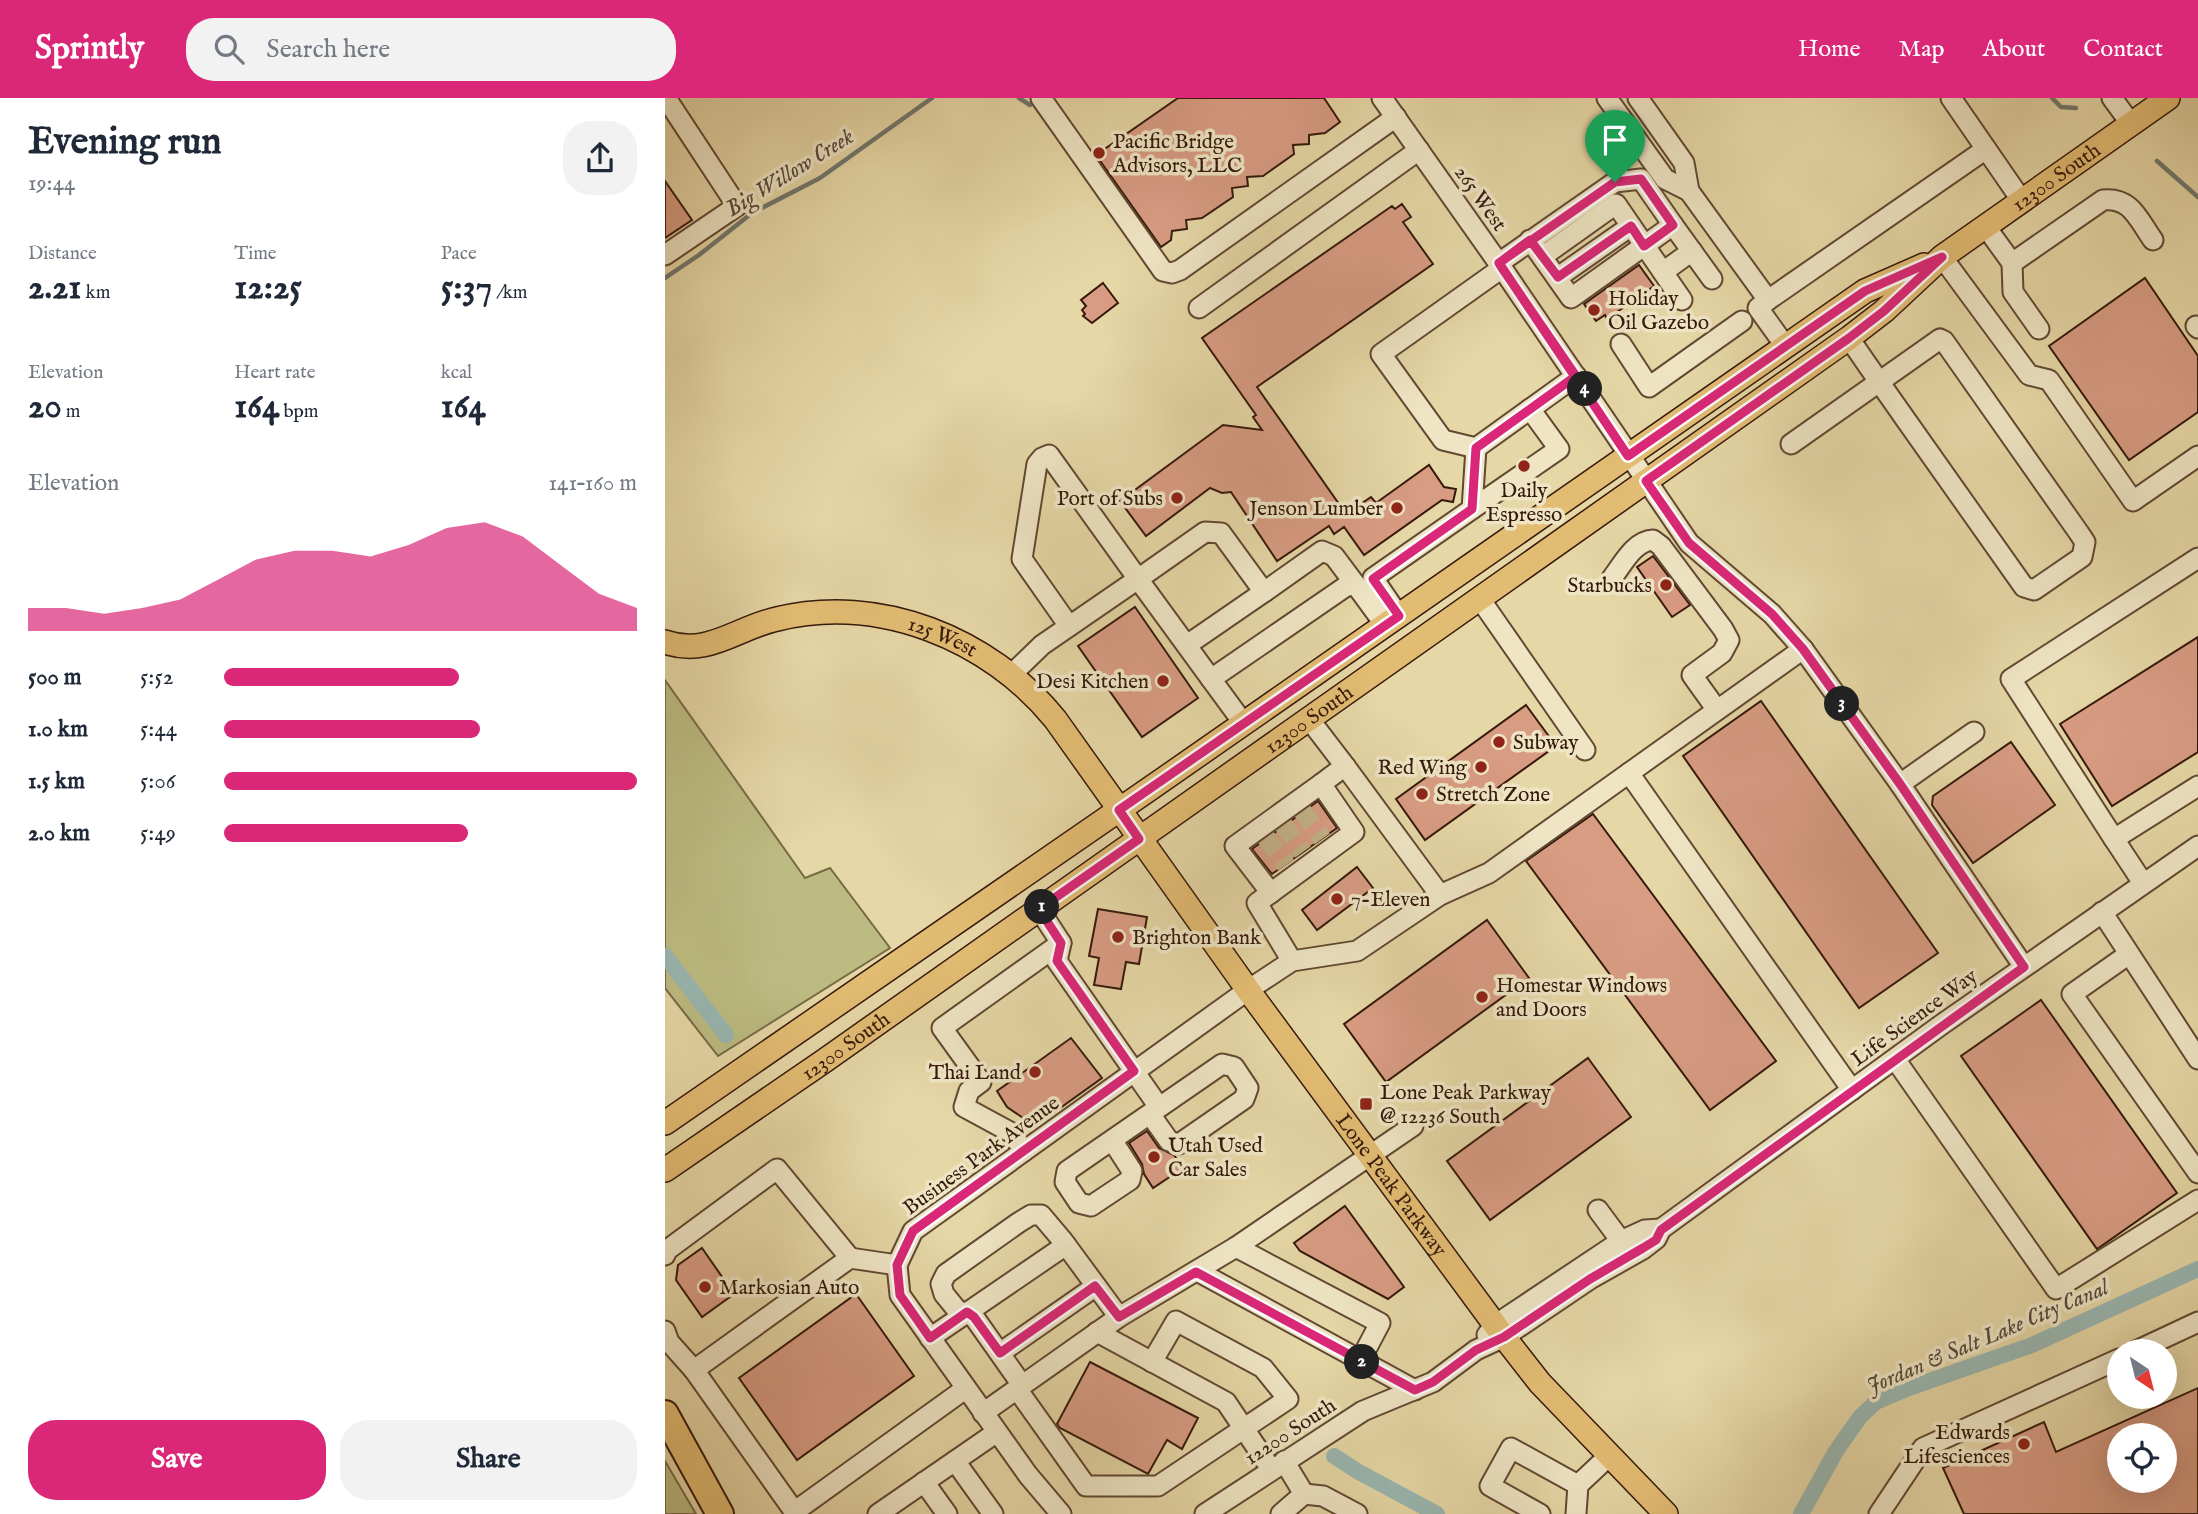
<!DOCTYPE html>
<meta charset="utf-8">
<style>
body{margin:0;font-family:"IM FELL English",serif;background:#f2f2f3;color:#1f2937;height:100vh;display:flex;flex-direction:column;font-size:26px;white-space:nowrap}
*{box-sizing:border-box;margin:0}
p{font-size:23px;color:#747a83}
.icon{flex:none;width:38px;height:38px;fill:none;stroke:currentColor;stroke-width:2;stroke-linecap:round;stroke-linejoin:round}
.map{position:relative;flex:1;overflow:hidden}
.panel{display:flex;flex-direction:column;background:#fff;width:665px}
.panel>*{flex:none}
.needle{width:46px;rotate:145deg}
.tools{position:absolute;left:1442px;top:1241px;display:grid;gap:14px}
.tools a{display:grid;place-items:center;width:70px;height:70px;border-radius:50%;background:#fff;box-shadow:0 7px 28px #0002;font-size:35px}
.pin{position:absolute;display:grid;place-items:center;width:60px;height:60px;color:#fff;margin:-72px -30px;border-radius:50% 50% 50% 0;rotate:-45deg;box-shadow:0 0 7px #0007}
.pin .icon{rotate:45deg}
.km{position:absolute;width:35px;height:35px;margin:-18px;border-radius:50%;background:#222;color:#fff;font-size:19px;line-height:35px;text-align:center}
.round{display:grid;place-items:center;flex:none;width:74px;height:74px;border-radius:28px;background:#f2f2f3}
.summary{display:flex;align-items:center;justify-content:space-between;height:119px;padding:0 28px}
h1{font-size:38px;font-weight:700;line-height:52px}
.metrics{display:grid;grid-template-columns:repeat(3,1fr);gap:10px;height:119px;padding:7px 28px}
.metrics div{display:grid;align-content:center}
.metrics b{font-size:35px;font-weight:700}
.metrics small{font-size:19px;font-weight:400}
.metrics p{font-size:19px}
.chart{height:196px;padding:14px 28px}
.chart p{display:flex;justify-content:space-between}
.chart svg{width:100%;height:126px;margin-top:7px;fill:#db2777;opacity:.7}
.primary-button{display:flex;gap:14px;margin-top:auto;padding:14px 28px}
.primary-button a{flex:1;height:80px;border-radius:28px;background:#db2777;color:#fff;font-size:28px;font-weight:700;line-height:80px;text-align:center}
.primary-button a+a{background:#f2f2f3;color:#1f2937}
ul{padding:0 28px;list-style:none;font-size:23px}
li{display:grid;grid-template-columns:112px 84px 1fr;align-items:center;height:52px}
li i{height:18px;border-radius:9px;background:#db2777}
header{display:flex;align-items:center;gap:42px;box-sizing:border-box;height:98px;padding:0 35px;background:#db2777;color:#fff}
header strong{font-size:33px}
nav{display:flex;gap:38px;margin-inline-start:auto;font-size:24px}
.search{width:490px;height:63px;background:#f2f2f3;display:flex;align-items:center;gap:18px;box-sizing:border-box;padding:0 24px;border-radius:28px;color:#747a83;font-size:26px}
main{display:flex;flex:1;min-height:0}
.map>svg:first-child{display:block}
.green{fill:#bcbc82;stroke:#786a47;stroke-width:2}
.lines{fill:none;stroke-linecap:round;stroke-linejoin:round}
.stream{stroke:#71786f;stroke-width:4.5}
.canal{stroke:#99b7b1;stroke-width:16}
.building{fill:#d89c83;stroke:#35190c;stroke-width:2;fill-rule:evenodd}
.minor-tunnel{stroke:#c3b187;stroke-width:19;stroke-dasharray:19 10;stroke-linecap:butt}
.minor-casing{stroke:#614832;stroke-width:23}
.major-casing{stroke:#35190c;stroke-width:26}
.highway-casing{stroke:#35190c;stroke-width:30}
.minor{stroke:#efe5c5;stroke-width:19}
.major{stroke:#e3bc73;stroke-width:23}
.highway{stroke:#e3bc73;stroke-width:26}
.route-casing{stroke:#fff;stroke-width:14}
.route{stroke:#db2777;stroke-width:9}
.poi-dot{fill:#8f2418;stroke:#efe5c5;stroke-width:2.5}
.labels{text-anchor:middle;stroke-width:7;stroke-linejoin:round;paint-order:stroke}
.poi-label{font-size:21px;fill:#35190c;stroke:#efe5c5;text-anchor:start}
.street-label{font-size:21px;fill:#35190c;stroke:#efe5c5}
.water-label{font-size:23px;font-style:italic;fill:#53483e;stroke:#efe5c5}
</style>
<header>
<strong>Sprintly</strong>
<div class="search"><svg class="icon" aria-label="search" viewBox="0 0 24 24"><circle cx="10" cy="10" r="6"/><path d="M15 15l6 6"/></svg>Search here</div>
<nav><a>Home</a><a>Map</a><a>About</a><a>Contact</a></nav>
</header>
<main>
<section class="panel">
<div class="summary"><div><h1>Evening run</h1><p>19:44</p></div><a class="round"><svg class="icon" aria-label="share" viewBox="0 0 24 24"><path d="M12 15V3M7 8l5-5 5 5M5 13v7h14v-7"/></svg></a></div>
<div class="metrics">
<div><p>Distance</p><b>2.21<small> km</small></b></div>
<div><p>Time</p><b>12:25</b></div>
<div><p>Pace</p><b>5:37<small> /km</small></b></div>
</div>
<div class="metrics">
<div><p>Elevation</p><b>20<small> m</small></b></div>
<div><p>Heart rate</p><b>164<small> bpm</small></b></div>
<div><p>kcal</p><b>164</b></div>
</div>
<div class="chart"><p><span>Elevation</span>141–160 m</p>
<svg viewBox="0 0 160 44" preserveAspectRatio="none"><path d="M0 44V36L10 36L20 38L30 36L40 33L50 26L60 19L70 16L80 16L90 18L100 14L110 8L120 6L130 11L140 21L150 31L160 36V44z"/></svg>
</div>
<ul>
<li><b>500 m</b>5:52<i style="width:57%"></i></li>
<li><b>1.0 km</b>5:44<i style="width:62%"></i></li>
<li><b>1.5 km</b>5:06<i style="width:100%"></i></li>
<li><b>2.0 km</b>5:49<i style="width:59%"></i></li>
</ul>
<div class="primary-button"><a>Save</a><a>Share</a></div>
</section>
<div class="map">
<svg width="1533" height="1416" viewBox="0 0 1533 1416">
<rect width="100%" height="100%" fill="#e6d7a6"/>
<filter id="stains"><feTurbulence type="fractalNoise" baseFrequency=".00286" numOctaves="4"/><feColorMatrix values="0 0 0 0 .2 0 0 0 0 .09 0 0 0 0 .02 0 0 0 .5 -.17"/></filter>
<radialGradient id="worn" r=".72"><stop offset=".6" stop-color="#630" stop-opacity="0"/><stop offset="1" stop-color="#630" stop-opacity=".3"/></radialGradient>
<g class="green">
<polygon points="0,582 140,780 165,770 225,850 53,958 0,890"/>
<polygon points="0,1363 31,1416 0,1416"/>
</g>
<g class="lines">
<g class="stream">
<polyline points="354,0 365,7"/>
<polyline points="1387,0 1396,9 1411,10"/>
<polyline points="1492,63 1533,99"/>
<polyline points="0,180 34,157 87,115 155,80 267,0"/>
</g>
<g class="canal">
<polyline points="0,858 61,937"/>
<polyline points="669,1358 692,1373 772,1416"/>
<polyline points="1136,1416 1171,1353 1195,1319 1211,1304 1244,1290 1367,1247 1533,1171"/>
</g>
</g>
<g class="building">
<polygon points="513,0 659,0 675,24 660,35 644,37 644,46 628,47 629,56 598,78 582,79 583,88 567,90 568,99 537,120 521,122 522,131 507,133 506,142 496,149 431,57"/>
<polygon points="0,83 27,122 0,140"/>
<polygon points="737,106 746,119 738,124 768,166 592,289 681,416 706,399 711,405 764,367 779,389 791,391 788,404 777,402 699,457 679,429 669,436 664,428 612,463 566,394 557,395 545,390 481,438 455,403 558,327 597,332 588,319 591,317 537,240 727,108 730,111"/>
<polygon points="974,167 989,188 942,221 940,217 931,223 919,206"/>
<polygon points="1480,180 1533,258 1533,314 1464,362 1384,248"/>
<polygon points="438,185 453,205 427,225 418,218 420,216 417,212 421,208 416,202"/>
<polygon points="988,458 1025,507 1007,519 972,469"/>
<polygon points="470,509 533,600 477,639 413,548"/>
<polygon points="1533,539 1533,654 1447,708 1395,626"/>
<polygon points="1096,603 1273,855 1194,910 1018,658"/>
<polygon points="861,607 891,648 760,742 731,701"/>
<polygon points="1346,644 1390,707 1308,765 1267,707 1268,698"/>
<polygon points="653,703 672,730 607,776 587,751"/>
<polygon points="928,716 1111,963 1045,1012 861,763"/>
<polygon points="692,769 708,790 652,832 637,812"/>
<polygon points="433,811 482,819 474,866 461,864 456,891 429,887 434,860 424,858"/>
<polygon points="822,822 864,880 721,984 679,926"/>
<polygon points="1376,902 1512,1095 1432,1151 1296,958"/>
<polygon points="406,940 437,980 370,1028 342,1009 332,993"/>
<polygon points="923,960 966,1019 825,1122 782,1063"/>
<polygon points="482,1033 494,1050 509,1057 518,1070 488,1090 479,1076 477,1066 464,1045"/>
<polygon points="680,1108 739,1189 723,1201 635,1153 629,1145"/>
<polygon points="37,1150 69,1196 37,1219 11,1182 13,1167"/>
<polygon points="191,1196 249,1278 132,1362 74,1280"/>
<polygon points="425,1264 533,1320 517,1351 502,1342 483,1376 395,1330 392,1326"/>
<path d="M1533 1290V1416H1299L1278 1370 1379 1324 1391 1354ZM1454 1337H1500V1382H1454Z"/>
</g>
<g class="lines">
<g class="minor-tunnel">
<polyline points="636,711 657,741"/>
<polyline points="617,725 638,754"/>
<polyline points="600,738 621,767"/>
</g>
<defs>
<g id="minor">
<polyline points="376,0 498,173 507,175 515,172 731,19"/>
<polyline points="717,0 837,170 1024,445 1107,516 1138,551 1235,686 1359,869"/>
<polyline points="942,0 1000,81 1024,93"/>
<polyline points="973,0 1019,65 1024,93 1103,202 1321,51"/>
<polyline points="1286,0 1357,103"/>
<polyline points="1447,0 1466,26"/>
<polyline points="1008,127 1047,181"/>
<path d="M1321 129 1347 165 1438 102C1466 99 1473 121 1488 142"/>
<polyline points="0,157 72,108 1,0"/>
<polyline points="878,158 951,106 1017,202"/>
<polyline points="1277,159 1364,277 1384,282 1468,403 1533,358"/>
<polyline points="834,165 950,84 976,81 1008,127 906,200 865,142"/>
<polyline points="1347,165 1348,194 1374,231"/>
<polyline points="837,170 716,256 778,342 811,350 911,278"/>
<polyline points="998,174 1027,153"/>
<polyline points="893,179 966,128"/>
<polyline points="1103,202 1093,210 1121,249"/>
<polyline points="534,210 754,52"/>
<polyline points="1531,228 1533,230"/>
<polyline points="956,246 984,289 1077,223"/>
<path d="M1126 346 1275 241 1279 243 1414 435 1420 444 1417 459 1369 492 1359 489 1241 322C1222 295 1203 268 1184 240"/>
<polyline points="807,411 894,351 865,311"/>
<polyline points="1533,460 1346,581 1449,741 1533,688"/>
<path d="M947 480C958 466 969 443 988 442L996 448 1058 531 1064 542 1057 555 1027 577 1052 612"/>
<polyline points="815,501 920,652"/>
<polyline points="734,518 708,480 807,411 811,350"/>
<polyline points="404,528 357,461 372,366 377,360 384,357 473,481 540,434 556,435 599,494 657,453 669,458 690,486"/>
<polyline points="522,547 599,494"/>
<polyline points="1138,551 964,675 1187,992"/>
<polyline points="345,578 377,547 473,481 546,581"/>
<polyline points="579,626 546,581 680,489 690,486 720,527"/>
<polyline points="680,668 775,797"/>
<polyline points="1235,686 1309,634"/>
<polyline points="1449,741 1478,785"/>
<polyline points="606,795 570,748 656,686"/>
<polyline points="374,811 396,845 392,863 494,1009"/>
<polyline points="1437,814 1533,961"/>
<polyline points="1464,856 1407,896 1533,1075"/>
<polyline points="627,863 592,805 689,734 656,686 680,668 644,621"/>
<polyline points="1230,961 1391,1191 1533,1102"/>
<polyline points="447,1042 467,1073 465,1082 426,1108 414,1105 400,1084 402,1073 557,966 569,969 583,990 579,1001 514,1046 504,1043 485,1016"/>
<polyline points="359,1053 347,1035 299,1009 304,993 316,984 277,930 396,845"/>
<polyline points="933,1112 956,1143"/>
<polyline points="571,1149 715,1225 695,1263"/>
<polyline points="0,1157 2,1152 112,1071 185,1160"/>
<polyline points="532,1173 750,1292"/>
<polyline points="0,1233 4,1244 29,1272"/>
<polyline points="432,1234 561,1304 606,1371"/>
<polyline points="822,1237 830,1227 956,1143 980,1132 996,1131"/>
<polyline points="265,1240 401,1147"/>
<polyline points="1471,1253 1533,1224"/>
<polyline points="335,1255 431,1188"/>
<polyline points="357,1287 309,1219 292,1212 279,1196 276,1186 281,1176 353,1125 366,1117 376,1117 398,1143 454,1219"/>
<polyline points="352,1291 421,1388 493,1388 623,1301 598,1270 511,1223 487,1264"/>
<polyline points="318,1315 454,1219 571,1149 748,1028"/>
<polyline points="290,1363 328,1416"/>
<polyline points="619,1363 639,1396"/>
<polyline points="259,1384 282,1416"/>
<polyline points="129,1414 300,1291"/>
<polyline points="131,1416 29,1272 185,1160 232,1167"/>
<polyline points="213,1416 332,1334"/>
<polyline points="396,1416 363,1377 235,1197 232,1167 248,1133 583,892 627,863 692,853 775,797 824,775 964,675"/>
<polyline points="540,1416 698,1313 768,1284 811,1252 839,1239 925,1181 978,1151 991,1141 996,1131 1276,927 1533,748"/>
<polyline points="616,1416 639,1396 658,1398 692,1416"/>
<polyline points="875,1416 825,1388 846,1350 913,1387"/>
<polyline points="911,1416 913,1387 945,1357"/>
<polyline points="1214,1416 1258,1350 1454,1261"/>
</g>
<g id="major">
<path id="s1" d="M0 544C43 559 71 530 112 521 214 496 324 540 390 621L583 892 839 1239 875 1285 1001 1416"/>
<polyline points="0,1025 483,692 1200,193 1259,167"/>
<path id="s2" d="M0 1072 159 963 1184 240 1219 213 1277 159 1503 0"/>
</g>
<polyline id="highway" points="0,1316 55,1416"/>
</defs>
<use href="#minor" class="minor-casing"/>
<use href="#major" class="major-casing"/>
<use href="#highway" class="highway-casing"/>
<use href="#minor" class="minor"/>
<use href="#major" class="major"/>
<use href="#highway" class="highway"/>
</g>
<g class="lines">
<defs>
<polyline id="route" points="950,84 834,165 837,170 911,278 811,350 807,411 708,481 734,518 454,712 474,741 374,811 396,845 392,863 469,973 248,1133 232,1167 235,1197 265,1240 302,1214 309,1219 335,1255 430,1188 454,1219 531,1174 750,1292 768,1284 811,1252 839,1239 925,1181 978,1150 991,1142 996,1132 1359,869 1235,686 1138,551 1107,516 1024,445 981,383 1184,240 1219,213 1277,159 1200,193 963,358 834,165 865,142 893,179 966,128 979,148 1008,127 976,81 950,84"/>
</defs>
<use href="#route" class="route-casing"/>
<use href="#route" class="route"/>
</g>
<g class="poi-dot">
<circle cx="434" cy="55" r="7"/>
<circle cx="929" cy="212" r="7"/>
<circle cx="859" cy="368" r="7"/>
<circle cx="512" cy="400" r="7"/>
<circle cx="732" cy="410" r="7"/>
<circle cx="1001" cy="487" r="7"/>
<circle cx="498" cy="583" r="7"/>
<circle cx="834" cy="644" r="7"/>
<circle cx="816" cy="669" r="7"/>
<circle cx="757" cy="696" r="7"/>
<circle cx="672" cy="801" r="7"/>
<circle cx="453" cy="839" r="7"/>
<circle cx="817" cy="899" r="7"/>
<circle cx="370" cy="974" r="7"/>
<rect x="694" y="999" width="14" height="14" rx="3.5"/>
<circle cx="489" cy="1059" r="7"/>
<circle cx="40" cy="1189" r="7"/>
<circle cx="1359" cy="1346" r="7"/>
</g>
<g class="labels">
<g class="poi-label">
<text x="448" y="50">Pacific Bridge<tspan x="448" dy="24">Advisors, LLC</tspan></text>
<text x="943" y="207">Holiday<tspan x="943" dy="24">Oil Gazebo</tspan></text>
<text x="859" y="399" text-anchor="middle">Daily<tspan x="859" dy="24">Espresso</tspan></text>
<text x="498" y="407" text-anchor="end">Port of Subs</text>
<text x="718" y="417" text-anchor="end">Jenson Lumber</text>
<text x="987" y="494" text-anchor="end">Starbucks</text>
<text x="484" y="590" text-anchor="end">Desi Kitchen</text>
<text x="848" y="651">Subway</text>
<text x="802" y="676" text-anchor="end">Red Wing</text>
<text x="771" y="703">Stretch Zone</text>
<text x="686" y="808">7-Eleven</text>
<text x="467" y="846">Brighton Bank</text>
<text x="831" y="894">Homestar Windows<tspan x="831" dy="24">and Doors</tspan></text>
<text x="356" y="981" text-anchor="end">Thai Land</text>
<text x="715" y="1001">Lone Peak Parkway<tspan x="715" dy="24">@ 12236 South</tspan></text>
<text x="503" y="1054">Utah Used<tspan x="503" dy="24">Car Sales</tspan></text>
<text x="54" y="1196">Markosian Auto</text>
<text x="1345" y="1341" text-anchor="end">Edwards<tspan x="1345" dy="24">Lifesciences</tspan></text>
</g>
<g class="street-label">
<text dy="7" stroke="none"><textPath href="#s2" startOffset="1710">12300 South</textPath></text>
<text transform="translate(816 100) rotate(55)" y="7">265 West</text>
<text dy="7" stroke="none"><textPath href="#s1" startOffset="287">125 West</textPath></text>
<text dy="7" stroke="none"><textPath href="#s2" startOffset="786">12300 South</textPath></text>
<text transform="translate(1249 919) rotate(-36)" y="7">Life Science Way</text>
<text dy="7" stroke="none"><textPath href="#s2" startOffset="219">12300 South</textPath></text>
<text transform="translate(316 1057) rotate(-36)" y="7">Business Park Avenue</text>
<text dy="7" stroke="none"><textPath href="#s1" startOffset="1003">Lone Peak Parkway</textPath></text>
<text transform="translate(625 1333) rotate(-33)" y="7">12200 South</text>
</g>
<g class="water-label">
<text transform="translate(124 74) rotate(-32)" y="8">Big Willow Creek</text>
<text transform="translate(1322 1238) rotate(-23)" y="8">Jordan &amp; Salt Lake City Canal</text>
</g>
</g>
<rect width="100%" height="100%" filter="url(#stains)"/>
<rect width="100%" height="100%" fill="url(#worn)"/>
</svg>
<div class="tools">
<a><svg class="needle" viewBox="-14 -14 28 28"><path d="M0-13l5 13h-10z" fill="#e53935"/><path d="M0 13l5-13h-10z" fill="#747a83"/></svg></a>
<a><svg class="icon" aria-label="locate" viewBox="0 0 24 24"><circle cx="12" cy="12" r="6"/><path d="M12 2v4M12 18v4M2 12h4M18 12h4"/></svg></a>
</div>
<div class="pin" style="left:950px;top:84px;background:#1e9e55"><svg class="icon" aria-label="arrive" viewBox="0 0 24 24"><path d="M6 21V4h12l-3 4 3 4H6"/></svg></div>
<b class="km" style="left:377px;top:809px">1</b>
<b class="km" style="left:697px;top:1264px">2</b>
<b class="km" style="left:1177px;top:606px">3</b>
<b class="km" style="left:920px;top:291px">4</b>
</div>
</main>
